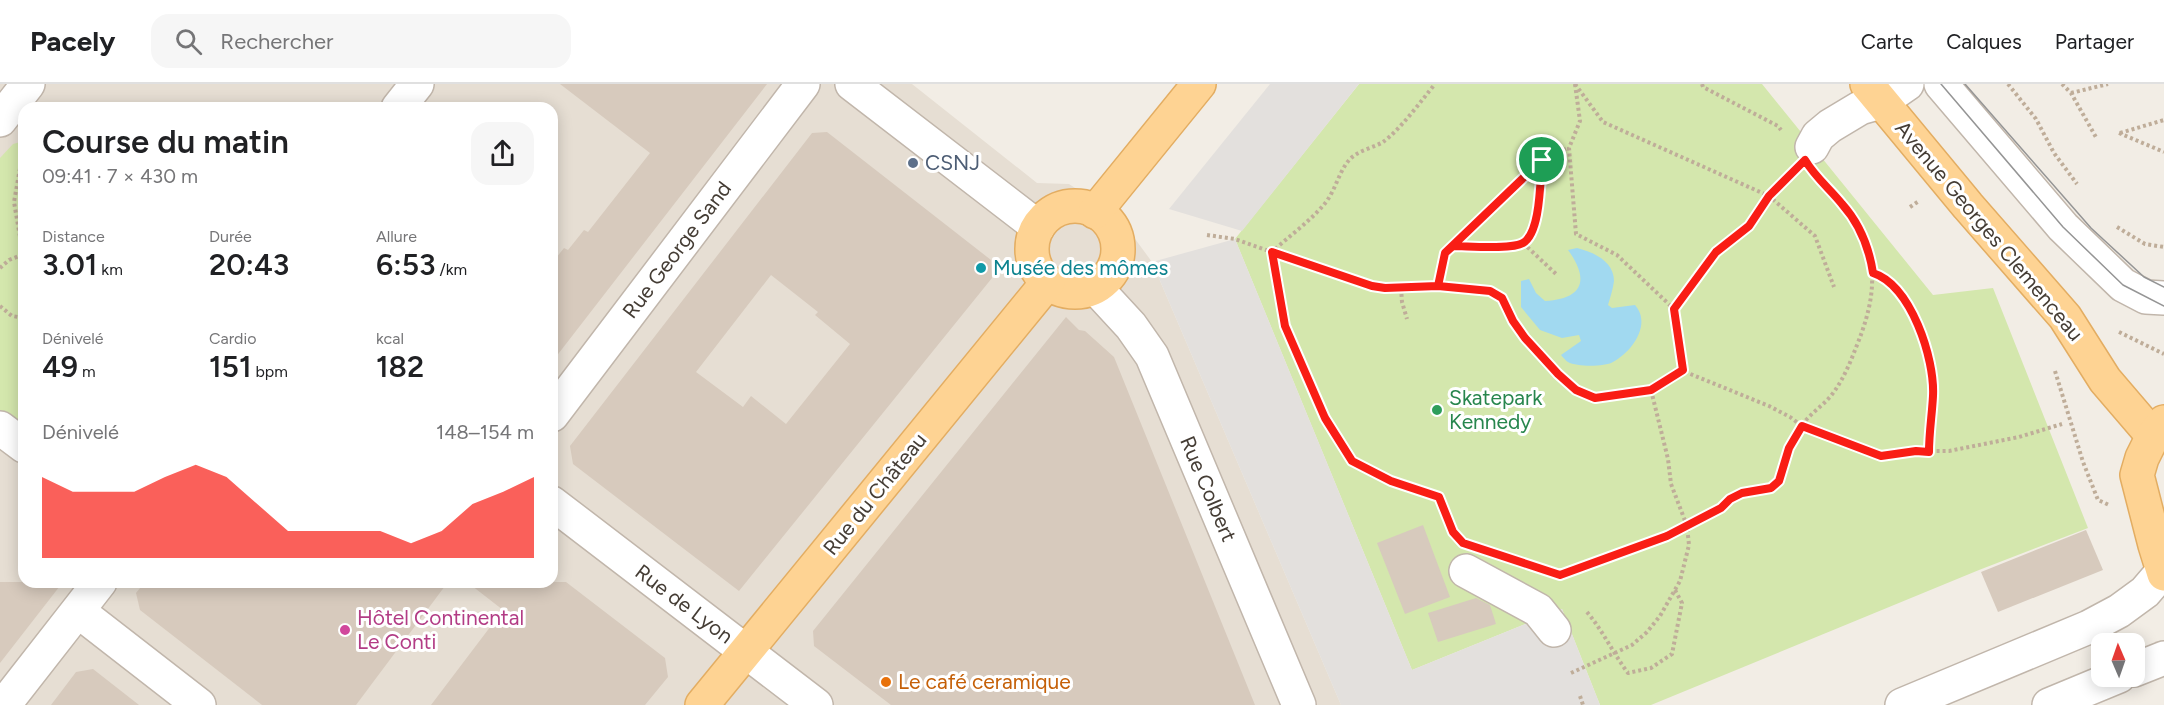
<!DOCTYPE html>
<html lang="fr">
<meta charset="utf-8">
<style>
body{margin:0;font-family:Figtree,sans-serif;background:#f6f6f6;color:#202124;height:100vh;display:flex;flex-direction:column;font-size:22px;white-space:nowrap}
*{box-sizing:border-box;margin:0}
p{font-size:20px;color:#757577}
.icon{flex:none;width:33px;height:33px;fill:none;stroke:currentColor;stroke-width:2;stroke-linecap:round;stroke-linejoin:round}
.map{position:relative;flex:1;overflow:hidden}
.sheet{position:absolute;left:18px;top:18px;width:540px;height:486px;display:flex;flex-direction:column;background:#fff;border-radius:18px;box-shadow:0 3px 15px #0003}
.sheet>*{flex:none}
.needle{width:39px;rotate:358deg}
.buttons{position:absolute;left:2091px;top:549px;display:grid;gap:12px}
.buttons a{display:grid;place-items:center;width:54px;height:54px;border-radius:12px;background:#fff;box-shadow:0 3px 15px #0003;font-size:30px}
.pin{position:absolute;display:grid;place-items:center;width:51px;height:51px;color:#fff;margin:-26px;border:3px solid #fff;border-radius:50%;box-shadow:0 2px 6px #0007}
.round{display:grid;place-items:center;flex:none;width:63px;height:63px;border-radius:18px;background:#f6f6f6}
.summary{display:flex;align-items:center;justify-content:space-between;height:102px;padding:0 24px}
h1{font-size:33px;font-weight:600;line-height:45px}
.figures{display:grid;grid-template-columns:repeat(3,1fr);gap:9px;height:102px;padding:6px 24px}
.figures div{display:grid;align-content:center}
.figures b{font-size:30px;font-weight:600}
.figures small{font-size:16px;font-weight:400}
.figures p{font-size:16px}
.chart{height:168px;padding:12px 24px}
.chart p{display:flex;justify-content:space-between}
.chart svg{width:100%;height:108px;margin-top:6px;fill:#f91d15;opacity:.7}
header{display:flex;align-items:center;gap:36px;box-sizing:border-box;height:84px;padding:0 30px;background:#fff;border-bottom:2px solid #e0e0e0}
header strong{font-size:28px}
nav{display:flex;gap:33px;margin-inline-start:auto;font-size:21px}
.search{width:420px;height:54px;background:#f6f6f6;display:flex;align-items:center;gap:15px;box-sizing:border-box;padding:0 21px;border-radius:18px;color:#757577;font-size:22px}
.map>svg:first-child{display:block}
.residential{fill:#e6ded3;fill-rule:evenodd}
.green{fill:#d4e7ad}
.parking{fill:#e3e0dd}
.water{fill:#a1d9f0}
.building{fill:#d7cabd;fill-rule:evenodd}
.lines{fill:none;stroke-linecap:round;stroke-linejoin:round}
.minor-casing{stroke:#c1b6ab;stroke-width:36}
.major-casing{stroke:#e3ad62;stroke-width:36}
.path{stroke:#bfad99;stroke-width:4;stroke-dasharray:3 3;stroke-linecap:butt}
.minor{stroke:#fff;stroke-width:33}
.major{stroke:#fed393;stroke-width:33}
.tram{stroke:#959595;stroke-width:1.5}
.route-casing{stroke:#fff;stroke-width:12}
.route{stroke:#f91d15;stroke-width:8}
.service-dot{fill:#5c6f8a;stroke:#fff;stroke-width:2}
.culture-dot{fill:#0f9aa8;stroke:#fff;stroke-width:2}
.leisure-dot{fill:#2e9e5b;stroke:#fff;stroke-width:2}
.hotel-dot{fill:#d1479c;stroke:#fff;stroke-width:2}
.food-dot{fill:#e8710a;stroke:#fff;stroke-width:2}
.labels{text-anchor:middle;stroke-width:6;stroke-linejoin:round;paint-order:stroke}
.service-label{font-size:21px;fill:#4e5e75;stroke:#fff;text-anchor:start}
.street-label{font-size:21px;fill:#453d35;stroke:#fff}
.culture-label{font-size:21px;fill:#0d838f;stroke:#fff;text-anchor:start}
.leisure-label{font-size:21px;fill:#27864d;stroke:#fff;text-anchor:start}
.hotel-label{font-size:21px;fill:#b23c85;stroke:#fff;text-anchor:start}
.food-label{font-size:21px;fill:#c56008;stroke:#fff;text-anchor:start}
</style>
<header>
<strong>Pacely</strong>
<div class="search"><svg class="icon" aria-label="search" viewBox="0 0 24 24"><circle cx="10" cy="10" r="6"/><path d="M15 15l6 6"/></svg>Rechercher</div>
<nav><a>Carte</a><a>Calques</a><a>Partager</a></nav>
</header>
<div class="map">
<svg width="2164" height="621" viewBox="0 0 2164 621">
<rect width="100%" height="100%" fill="#f2ede5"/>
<path class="residential" d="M0 0H912L1037 99 1069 100 1119 133 1152 178 1341 621H0ZM24 24H552V498H24Z"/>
<g class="green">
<polygon points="1359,0 1762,0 1933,211 1993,204 2088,444 1979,486 1651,621 1600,621 1562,525 1412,586 1235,155"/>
<polygon points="24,57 24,345 0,326 0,74 13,60"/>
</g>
<g class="parking">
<polygon points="1270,0 1359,0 1242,147 1169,125"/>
<polygon points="1235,155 1412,586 1562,525 1600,621 1341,621 1152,178"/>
</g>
<path class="water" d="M1577 164C1593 168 1614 177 1614 197 1613 205 1610 214 1608 221L1612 224 1635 221C1652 240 1632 268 1613 278 1604 283 1577 283 1568 278 1566 277 1562 272 1561 271L1581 257 1579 251 1562 254 1540 246 1521 223V197L1529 195 1536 209 1545 217C1583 215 1590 196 1568 166Z"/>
<g class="building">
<polygon points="560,0 767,0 552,278 552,179 564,164 568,166 584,146 588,148 650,69"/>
<path d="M827 48 991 176 992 194 739 507 573 380 570 362 812 49ZM771 191 818 228 815 231 850 260 786 340 751 312 743 323 696 288Z"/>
<polygon points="1066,233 1079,246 1085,247 1114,273 1255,621 891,621 814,562 813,547"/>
<polygon points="1423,441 1450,513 1405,530 1377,459"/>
<polygon points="2086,446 2103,486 1998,528 1981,488"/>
<polygon points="0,498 63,498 0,579"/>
<polygon points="145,498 448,498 356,621 262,621 140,526 136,509"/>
<polygon points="467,498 566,498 665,574 668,593 645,621 431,621 503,526"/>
<polygon points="1476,514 1490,521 1496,540 1438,558 1428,529"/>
<polygon points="93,585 139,621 51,621 76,588"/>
</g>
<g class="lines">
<defs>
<g id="minor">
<polyline points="852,0 1038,143"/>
<polyline points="1941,0 2063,143 2123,201 2146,213 2164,214"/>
<polyline points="398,24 417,0"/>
<polyline points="0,36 28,0"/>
<polyline points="1812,63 1818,52 1830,42 1860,24 1881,18 1907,0"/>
<polyline points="1095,203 1131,242 1152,272 1299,621"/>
<polyline points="552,331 803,0"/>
<polyline points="0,344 24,362"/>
<polyline points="552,419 816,621"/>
<polyline points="1466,487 1538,526 1554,546"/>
<polyline points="78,527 199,621"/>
<polyline points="2134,586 2164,574"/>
<polyline points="4,621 100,498"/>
<polyline points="1902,621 2089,543 2119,527 2145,508 2163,487"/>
<polyline points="2049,621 2119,592"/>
</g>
<g id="major">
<polyline points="1867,0 1968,122 2065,233 2105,296 2153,352"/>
<circle cx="1075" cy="165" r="43"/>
<polyline points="1095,128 1199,0"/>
<polyline points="2164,338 2153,352 2142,374 2137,391 2155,461 2164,490"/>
<polyline points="702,621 1048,198"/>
</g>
</defs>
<use href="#minor" class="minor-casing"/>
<use href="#major" class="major-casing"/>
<g class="path">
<polyline points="1575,0 1580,37 1569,64 1576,150 1617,171 1674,225 1683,287 1769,322 1790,333 1802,342 1881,372 1916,367 1949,367 2019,353 2062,340"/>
<polyline points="1575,0 1603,38 1769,112 1815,152 1834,203"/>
<polyline points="1702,0 1703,3 1778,42 1781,46"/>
<polyline points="2008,0 2036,35 2054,69 2077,100"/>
<polyline points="2062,0 2071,9 2097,55"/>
<polyline points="2071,9 2108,0"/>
<polyline points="2119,49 2164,68"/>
<polyline points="2120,49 2164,36"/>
<polyline points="1910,123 1919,117"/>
<polyline points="2117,143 2145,160 2164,163"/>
<path d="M1207 151 1235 155 1272 168C1289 152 1311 137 1326 118 1336 105 1339 87 1350 75 1359 66 1373 64 1383 58 1399 47 1422 16 1435 0"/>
<polyline points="1523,159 1556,190"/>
<polyline points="1454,162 1507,162 1523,159 1534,147 1542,76"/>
<polyline points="23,170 14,118 24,62"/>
<polyline points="0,184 9,176 24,170"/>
<path d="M1873 189C1912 202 1932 271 1933 308 1934 328 1929 348 1929 368"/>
<polyline points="1438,202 1445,169 1546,72 1569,64"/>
<polyline points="1401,204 1402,218 1407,235"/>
<polyline points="0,222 12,232 24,234"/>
<polyline points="1674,225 1716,168 1749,142 1769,112 1790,91"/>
<polyline points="2119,248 2164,270"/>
<polyline points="2055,287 2083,378 2098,416 2109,421"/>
<path d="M1457 453 1453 448 1439 413 1391 397 1352 377 1325 334 1285 242 1272 168 1372 202C1409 208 1454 195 1490 207 1505 213 1506 226 1514 239 1527 259 1572 313 1597 314 1606 314 1643 309 1651 306 1662 301 1673 293 1683 287"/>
<path d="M1544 487 1560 491C1596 478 1636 467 1671 450 1687 442 1704 435 1719 425 1727 420 1732 413 1741 409 1751 406 1763 409 1772 403 1783 395 1784 378 1788 366 1791 358 1796 349 1801 342 1809 331 1821 323 1830 313 1843 297 1850 279 1857 261 1886 189 1873 151 1821 97"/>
<path d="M1587 528C1603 547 1613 569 1628 589L1651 584 1672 570 1682 519 1675 506"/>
<polyline points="1571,589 1632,561 1647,548 1660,532 1680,497 1689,461 1687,442 1671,400 1668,375 1651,306"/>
<polyline points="1580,612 1583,621"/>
</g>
<use href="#minor" class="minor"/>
<use href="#major" class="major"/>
<g class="tram">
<polyline points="1941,0 2063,143 2123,201 2164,222"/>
<polyline points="1965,0 2091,144 2144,193 2164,203"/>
</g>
</g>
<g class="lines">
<defs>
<path id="route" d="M1542 76 1445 169 1438 202 1385 204 1372 202 1272 168 1285 242 1325 334 1352 377 1391 397 1439 413 1453 448 1463 459 1560 491 1667 452 1721 424 1730 415 1742 409 1771 404 1779 397 1789 364 1802 342 1881 372 1916 367 1929 368C1929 349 1932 331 1933 312 1935 275 1911 201 1873 189 1869 163 1859 139 1842 120 1830 105 1815 93 1805 76L1769 112 1749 142 1716 168 1674 225 1683 286 1651 306 1595 314 1576 306 1558 290 1525 254 1513 237 1502 214 1490 207 1438 202 1445 169 1453 162C1468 162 1511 166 1523 159 1541 149 1540 95 1542 76"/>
</defs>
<use href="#route" class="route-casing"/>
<use href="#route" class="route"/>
</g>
<circle class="service-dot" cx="913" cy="79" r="6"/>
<circle class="culture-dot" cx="981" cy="184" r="6"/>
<circle class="leisure-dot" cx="1437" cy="326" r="6"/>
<circle class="hotel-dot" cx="345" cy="546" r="6"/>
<circle class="food-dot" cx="886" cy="598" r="6"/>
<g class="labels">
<g class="service-label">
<text x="925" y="86">CSNJ</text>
</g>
<g class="street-label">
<text transform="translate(1989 147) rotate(50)" y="7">Avenue Georges Clemenceau</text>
<text transform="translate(677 166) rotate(-53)" y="7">Rue George Sand</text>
<text transform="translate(1208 405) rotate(67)" y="7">Rue Colbert</text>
<text transform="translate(875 410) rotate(-51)" y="7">Rue du Château</text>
<text transform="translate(684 520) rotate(37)" y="7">Rue de Lyon</text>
</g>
<g class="culture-label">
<text x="993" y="191">Musée des mômes</text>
</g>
<g class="leisure-label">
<text x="1449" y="321">Skatepark<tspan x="1449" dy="24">Kennedy</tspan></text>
</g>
<g class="hotel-label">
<text x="357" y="541">Hôtel Continental<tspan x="357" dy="24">Le Conti</tspan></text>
</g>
<g class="food-label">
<text x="898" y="605">Le café ceramique</text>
</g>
</g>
</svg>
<div class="buttons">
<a><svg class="needle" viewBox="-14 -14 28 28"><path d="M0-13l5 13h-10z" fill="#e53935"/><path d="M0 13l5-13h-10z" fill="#757577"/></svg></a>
</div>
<div class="pin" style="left:1542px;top:76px;background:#1e9e55"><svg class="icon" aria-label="arrive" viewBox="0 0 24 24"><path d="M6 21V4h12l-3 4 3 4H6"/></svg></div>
<section class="sheet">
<div class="summary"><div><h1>Course du matin</h1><p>09:41 · 7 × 430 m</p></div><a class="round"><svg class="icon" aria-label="share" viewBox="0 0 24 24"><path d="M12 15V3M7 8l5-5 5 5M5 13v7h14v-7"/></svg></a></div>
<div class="figures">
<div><p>Distance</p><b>3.01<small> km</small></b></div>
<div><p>Durée</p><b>20:43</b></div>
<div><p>Allure</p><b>6:53<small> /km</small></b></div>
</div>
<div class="figures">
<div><p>Dénivelé</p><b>49<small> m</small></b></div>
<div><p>Cardio</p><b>151<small> bpm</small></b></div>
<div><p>kcal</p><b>182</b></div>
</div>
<div class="chart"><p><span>Dénivelé</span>148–154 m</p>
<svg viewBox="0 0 160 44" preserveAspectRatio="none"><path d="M0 44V11L10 17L20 17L30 17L40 11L50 6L60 11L70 22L80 33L90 33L100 33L110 33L120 38L130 33L140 22L150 17L160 11V44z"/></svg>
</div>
</section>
</div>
